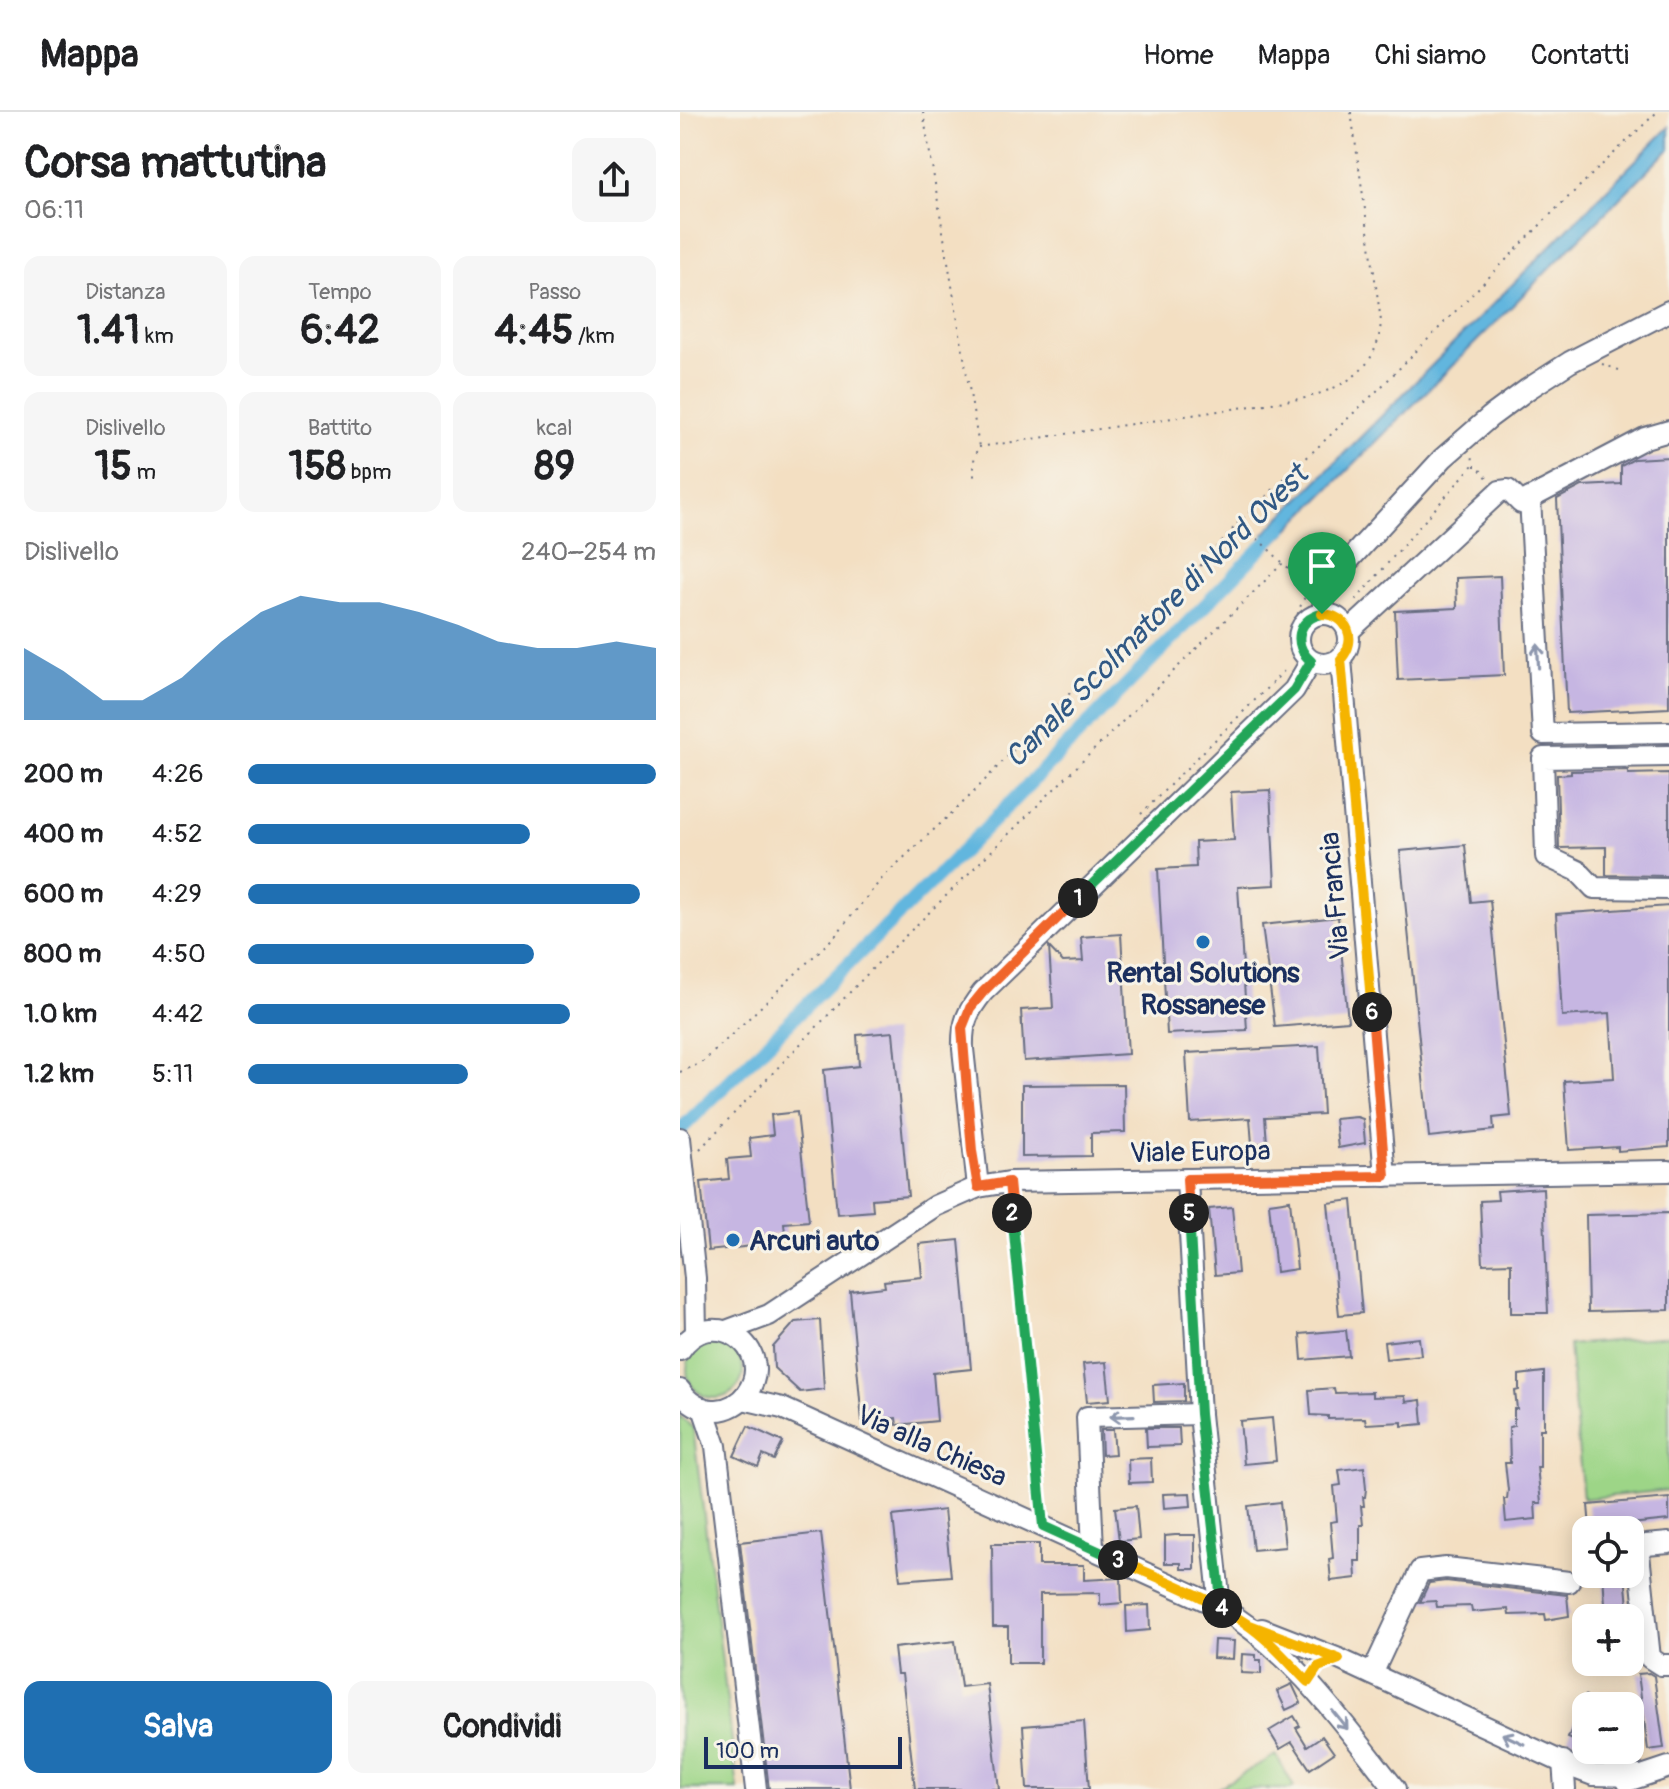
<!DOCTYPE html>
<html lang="it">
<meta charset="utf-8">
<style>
body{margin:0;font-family:Pangolin,sans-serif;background:#f6f6f6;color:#202124;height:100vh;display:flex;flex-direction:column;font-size:30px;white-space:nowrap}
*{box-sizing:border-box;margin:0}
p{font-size:26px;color:#757577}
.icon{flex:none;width:44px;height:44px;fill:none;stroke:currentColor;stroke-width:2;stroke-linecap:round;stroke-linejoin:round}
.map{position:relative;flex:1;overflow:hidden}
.panel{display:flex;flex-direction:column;background:#fff;width:680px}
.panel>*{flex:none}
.fabs{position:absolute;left:892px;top:1404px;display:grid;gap:16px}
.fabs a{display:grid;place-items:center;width:72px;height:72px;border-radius:16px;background:#fff;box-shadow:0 4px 20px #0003;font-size:40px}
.scale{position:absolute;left:24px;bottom:20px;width:198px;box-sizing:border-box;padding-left:8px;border:4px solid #1b2f5e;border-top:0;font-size:22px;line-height:28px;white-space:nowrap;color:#1b2f5e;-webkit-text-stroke:6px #f7f3e8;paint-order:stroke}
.pin{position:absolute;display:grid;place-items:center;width:68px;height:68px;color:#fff;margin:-82px -34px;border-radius:50% 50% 50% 0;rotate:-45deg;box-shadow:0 0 8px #0007}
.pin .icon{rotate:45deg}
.km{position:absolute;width:40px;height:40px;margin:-20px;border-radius:50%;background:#222;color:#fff;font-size:22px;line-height:40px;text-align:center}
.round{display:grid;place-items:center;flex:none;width:84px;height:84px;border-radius:16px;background:#f6f6f6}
.headline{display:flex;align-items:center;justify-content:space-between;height:136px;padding:0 24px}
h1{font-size:44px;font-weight:700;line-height:60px}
.stats{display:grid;grid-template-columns:repeat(3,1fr);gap:12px;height:136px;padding:8px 24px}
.stats div{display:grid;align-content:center;border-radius:16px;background:#f6f6f6;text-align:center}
.stats b{font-size:40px;font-weight:700}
.stats small{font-size:22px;font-weight:400}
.stats p{font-size:22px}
.chart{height:224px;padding:16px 24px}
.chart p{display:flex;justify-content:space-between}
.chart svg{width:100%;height:144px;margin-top:8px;fill:#1f6fb2;opacity:.7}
.cta{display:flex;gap:16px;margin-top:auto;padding:16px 24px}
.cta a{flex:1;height:92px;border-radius:16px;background:#1f6fb2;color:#fff;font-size:32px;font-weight:700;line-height:92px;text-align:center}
.cta a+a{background:#f6f6f6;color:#202124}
ul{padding:0 24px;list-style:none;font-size:26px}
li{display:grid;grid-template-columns:128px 96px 1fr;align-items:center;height:60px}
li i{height:20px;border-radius:10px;background:#1f6fb2}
header{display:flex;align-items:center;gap:48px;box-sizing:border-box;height:112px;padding:0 40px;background:#fff;border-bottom:2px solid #e0e0e0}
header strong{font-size:38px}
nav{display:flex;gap:44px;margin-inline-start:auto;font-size:28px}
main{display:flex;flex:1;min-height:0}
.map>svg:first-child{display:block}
.green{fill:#9dd587;stroke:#5c8272;stroke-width:2}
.water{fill:#62b6de;stroke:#3e729e;stroke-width:2}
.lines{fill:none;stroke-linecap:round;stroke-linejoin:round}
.canal{stroke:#62b6de;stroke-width:14}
.building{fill:#c6b6e2}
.minor-casing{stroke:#676d81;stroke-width:24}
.path{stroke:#676d81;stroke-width:2;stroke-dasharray:2 6;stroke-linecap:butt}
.minor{stroke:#fff;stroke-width:20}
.oneway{stroke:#8d97ae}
.split-1-casing{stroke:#fff;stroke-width:16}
.split-2-casing{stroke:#fff;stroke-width:16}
.split-3-casing{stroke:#fff;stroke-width:16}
.split-4-casing{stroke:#fff;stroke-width:16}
.split-5-casing{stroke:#fff;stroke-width:16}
.split-6-casing{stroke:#fff;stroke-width:16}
.split-7-casing{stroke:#fff;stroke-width:16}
.split-1{stroke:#22a559;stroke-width:10}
.split-2{stroke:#f0652b;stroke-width:10}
.split-3{stroke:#22a559;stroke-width:10}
.split-4{stroke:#f5b400;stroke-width:10}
.split-5{stroke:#22a559;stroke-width:10}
.split-6{stroke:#f0652b;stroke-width:10}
.split-7{stroke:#f5b400;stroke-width:10}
.poi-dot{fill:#1f6fb2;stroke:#f7f3e8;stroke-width:3}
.labels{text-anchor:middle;stroke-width:6;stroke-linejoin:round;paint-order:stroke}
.street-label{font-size:28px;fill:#1b2f5e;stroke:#f7f3e8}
.poi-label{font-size:28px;font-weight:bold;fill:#1b2f5e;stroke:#f7f3e8}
.water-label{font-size:30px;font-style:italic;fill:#305884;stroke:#f7f3e8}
</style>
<header>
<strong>Mappa</strong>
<nav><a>Home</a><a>Mappa</a><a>Chi siamo</a><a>Contatti</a></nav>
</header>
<main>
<section class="panel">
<div class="headline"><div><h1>Corsa mattutina</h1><p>06:11</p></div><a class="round"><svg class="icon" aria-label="share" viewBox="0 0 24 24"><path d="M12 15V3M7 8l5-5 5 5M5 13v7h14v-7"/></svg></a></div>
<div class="stats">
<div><p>Distanza</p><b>1.41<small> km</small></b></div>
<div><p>Tempo</p><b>6:42</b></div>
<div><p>Passo</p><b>4:45<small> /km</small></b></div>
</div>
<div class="stats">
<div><p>Dislivello</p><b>15<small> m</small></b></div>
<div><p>Battito</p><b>158<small> bpm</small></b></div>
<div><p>kcal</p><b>89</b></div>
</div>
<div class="chart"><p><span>Dislivello</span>240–254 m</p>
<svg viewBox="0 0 160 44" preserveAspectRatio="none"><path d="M0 44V22L10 29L20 38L30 38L40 31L50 20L60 11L70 6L80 8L90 8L100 11L110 15L120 20L130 22L140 22L150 20L160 22V44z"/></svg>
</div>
<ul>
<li><b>200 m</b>4:26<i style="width:100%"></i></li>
<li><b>400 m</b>4:52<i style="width:69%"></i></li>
<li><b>600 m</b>4:29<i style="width:96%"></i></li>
<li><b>800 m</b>4:50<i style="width:70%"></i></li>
<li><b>1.0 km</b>4:42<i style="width:79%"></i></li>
<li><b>1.2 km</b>5:11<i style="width:54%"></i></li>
</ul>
<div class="cta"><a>Salva</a><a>Condividi</a></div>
</section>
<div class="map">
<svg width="989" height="1677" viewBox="0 0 989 1677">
<rect width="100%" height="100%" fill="#f7f3e8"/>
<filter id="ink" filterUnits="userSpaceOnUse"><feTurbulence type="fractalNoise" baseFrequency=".0125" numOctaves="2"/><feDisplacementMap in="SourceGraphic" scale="16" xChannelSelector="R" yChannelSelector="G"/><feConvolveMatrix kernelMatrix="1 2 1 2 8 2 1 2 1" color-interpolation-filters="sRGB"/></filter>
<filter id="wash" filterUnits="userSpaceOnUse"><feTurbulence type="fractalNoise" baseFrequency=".006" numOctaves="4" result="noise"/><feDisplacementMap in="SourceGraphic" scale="32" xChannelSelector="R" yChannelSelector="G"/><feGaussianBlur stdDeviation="1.8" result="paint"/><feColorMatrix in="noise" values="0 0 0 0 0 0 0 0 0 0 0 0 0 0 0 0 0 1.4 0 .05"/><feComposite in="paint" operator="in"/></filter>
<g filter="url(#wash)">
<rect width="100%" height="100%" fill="#f3dfc2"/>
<g class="green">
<polygon points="989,1224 989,1378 903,1387 889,1233"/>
<circle cx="35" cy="1258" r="28"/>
<polygon points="0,1304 13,1316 58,1677 0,1677"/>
<polygon points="596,1643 614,1675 610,1677 536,1677"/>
</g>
<polygon class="water" points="989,15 989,37 594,432 584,422"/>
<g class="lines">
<polyline class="canal" points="0,1018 297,725 602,415"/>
</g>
<g id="blocks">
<g class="building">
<polygon points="989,345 989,596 887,601 877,387 902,374 941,372 941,354 954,347"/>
<polygon points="820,464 824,563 718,568 715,499 777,496 776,466"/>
<polygon points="948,658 948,662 989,661 989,764 926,763 926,735 879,736 877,663 891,662 891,659"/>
<polygon points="590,678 595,773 558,775 567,918 487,922 478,757 516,755 515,730 554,728 551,680"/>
<polygon points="785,733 791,790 810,788 831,1004 813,1006 814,1018 749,1025 720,739"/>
<polygon points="989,794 989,1035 938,1039 938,1035 889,1038 884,969 934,966 930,901 882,904 876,802"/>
<polygon points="658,805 668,909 595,915 582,813"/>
<polygon points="441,822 448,942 344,949 341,898 373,896 369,835 383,850 403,849 401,825"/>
<polygon points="213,920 228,1084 192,1087 193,1099 157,1102 144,958 179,954 177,923"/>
<polygon points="639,934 643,1002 585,1005 587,1031 572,1032 570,1006 510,1010 506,941"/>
<polygon points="444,972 445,1020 411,1021 411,1044 342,1045 342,973"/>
<polygon points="117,1000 129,1109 104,1111 105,1122 80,1124 81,1133 28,1139 21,1070 49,1067 47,1047 71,1045 69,1026 93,1023 91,1003"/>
<polygon points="677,1005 683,1007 685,1031 658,1036 655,1007"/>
<polygon points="863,1076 868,1201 831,1201 831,1151 803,1152 800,1089 818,1088 817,1079"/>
<polygon points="610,1088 617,1157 596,1160 589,1091"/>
<polygon points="672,1088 682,1201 659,1203 648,1091"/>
<polygon points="552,1095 558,1161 535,1163 529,1097"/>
<polygon points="989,1101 989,1198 908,1200 906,1103"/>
<polygon points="279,1128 291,1257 253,1261 257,1309 217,1313 216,1306 182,1309 170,1179 205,1175 204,1169 242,1165 239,1132"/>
<polygon points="140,1208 144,1277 120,1280 94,1256 93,1235 115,1210"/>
<polygon points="666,1218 669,1244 622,1248 620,1222"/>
<polygon points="739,1226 741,1243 706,1247 704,1230"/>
<polygon points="426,1250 430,1288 407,1290 403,1252"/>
<polygon points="864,1260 864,1317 860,1317 860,1355 857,1355 861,1391 855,1391 856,1407 826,1410 824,1387 827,1387 828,1378 825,1351 830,1351 829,1315 834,1314 834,1297 837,1297 835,1279 839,1278 839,1263"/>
<polygon points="504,1271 504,1289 474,1290 473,1273"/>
<polygon points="654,1276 655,1281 692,1280 692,1285 725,1284 726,1290 741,1288 743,1312 722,1314 722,1310 686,1312 685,1306 648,1307 648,1304 631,1303 629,1278"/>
<polygon points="592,1306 596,1349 564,1352 560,1309"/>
<polygon points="68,1314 103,1330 94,1348 83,1343 78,1355 54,1344"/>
<polygon points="466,1316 499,1316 500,1334 467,1335"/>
<polygon points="421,1318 433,1318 435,1342 422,1343"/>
<polygon points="471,1346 472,1370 449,1371 448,1347"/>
<polygon points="684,1355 686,1377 685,1385 683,1385 684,1394 681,1394 683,1413 680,1413 680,1449 675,1449 676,1466 651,1469 649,1447 653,1446 650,1410 657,1409 654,1374 661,1373 659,1358"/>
<polygon points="510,1381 511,1394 484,1396 483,1382"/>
<polygon points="989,1386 989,1408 910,1416 908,1393"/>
<polygon points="600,1390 605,1435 573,1438 568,1394"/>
<polygon points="456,1394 459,1427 439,1429 435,1396"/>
<polygon points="264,1398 271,1464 220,1468 213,1404"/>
<polygon points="141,1421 170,1677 89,1677 60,1430"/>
<polygon points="495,1423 515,1423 515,1457 501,1457 501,1451 485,1451 485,1424"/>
<polygon points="312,1432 359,1432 359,1453 404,1453 404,1468 441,1466 442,1491 420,1493 420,1481 360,1482 360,1551 328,1551 328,1515 313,1515"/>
<polygon points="923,1462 945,1462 949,1506 926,1506"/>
<polygon points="766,1469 887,1483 889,1504 866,1508 865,1502 829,1503 828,1497 792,1500 791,1494 757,1495 756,1489 740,1490 749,1471"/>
<polygon points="469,1493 470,1518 447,1520 446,1494"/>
<polygon points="534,1528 554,1529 553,1547 533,1546"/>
<polygon points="275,1529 281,1575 307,1572 319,1677 235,1677 222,1562 217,1562 214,1536"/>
<polygon points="562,1542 576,1543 576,1548 581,1548 581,1562 561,1561"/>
<polygon points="969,1561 974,1564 984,1636 968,1638 958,1562"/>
<polygon points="612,1572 621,1591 606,1598 597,1579"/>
<polygon points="906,1583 906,1633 888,1626"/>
<polygon points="614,1604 620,1614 616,1616 627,1634 642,1624 654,1641 630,1657 612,1630 600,1637 589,1619"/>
<polygon points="404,1609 409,1677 347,1677 343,1614"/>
</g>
</g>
</g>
<g filter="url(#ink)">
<use href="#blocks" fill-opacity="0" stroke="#676d81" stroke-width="2"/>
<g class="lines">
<defs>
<g id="minor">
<polyline points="850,386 863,622 989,620"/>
<circle cx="644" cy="527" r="25"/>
<polyline points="642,502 646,473 763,346 810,305 848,277 890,250 989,199"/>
<polyline points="669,519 820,379 828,378 841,391 965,326 989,319"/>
<polyline points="661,547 705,1064"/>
<polyline points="989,644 863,646 866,744 898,759 914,776 989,777"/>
<polyline points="0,1026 15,1166 16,1222"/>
<polyline points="507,1067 520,1302 540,1495"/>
<path d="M298 1075 283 937C282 911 287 900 303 880L614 578 631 549"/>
<polyline points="46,1219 89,1203 255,1094 298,1075 329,1070 989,1059"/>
<path d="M0 1238C31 1190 98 1237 67 1281 60 1291 48 1298 36 1298 21 1299 7 1290 0 1278"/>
<path d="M63 1287 102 1296 540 1495C613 1540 663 1611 715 1677"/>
<polyline points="23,1296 36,1334 76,1677"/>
<polyline points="989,1431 966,1433 959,1442 970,1546 981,1553 989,1553"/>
<polyline points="413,1437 407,1305 520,1302"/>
<polyline points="582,1517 659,1547 897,1657 913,1663 959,1664"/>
<polyline points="692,1562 740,1459 766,1456 889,1470"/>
<polyline points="883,1649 885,1677"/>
<polyline points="947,1669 989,1655"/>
</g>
</defs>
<use href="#minor" class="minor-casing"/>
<g class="path">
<polyline points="243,0 299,335 294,348 294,365"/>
<polyline points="922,252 939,258"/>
<path d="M299 335 625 286C667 274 698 257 701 209L671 0"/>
<polyline points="794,354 797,354 809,368"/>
<polyline points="560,410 602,450"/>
<polyline points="676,488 792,354 793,342"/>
<path d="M616 542C613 518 615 500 628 480"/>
<polyline points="461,702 607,556"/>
<polyline points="0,960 23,950 155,824 204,764 288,686 359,611 512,463 560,409 701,275 876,97 977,0"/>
<polyline points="20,1037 195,854 603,451 615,462 625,481"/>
<polyline points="331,1089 361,1393"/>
</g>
<use href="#minor" class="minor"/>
</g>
<defs><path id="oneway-shaft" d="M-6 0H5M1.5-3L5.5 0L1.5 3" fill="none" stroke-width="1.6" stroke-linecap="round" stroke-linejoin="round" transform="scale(2)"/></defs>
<g class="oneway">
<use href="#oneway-shaft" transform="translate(858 544) rotate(-93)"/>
<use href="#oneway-shaft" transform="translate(442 1304) rotate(178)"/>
<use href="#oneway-shaft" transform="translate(660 1608) rotate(51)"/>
<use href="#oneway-shaft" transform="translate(833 1627) rotate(-155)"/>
</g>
</g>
<g class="lines" filter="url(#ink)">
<defs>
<path id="split-1" d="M398 786 614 578 631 549C612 533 617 507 642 502"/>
<polyline id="split-2" points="332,1101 329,1070 298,1075 292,1039 282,916 290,896 303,880 398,786"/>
<polyline id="split-3" points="332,1101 363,1414 438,1448"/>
<path id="split-4" d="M438 1448C481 1467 527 1484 565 1511 589 1527 608 1550 628 1570L638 1555 659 1547 567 1512 542 1496"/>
<polyline id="split-5" points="509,1101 520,1302 542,1496"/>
<polyline id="split-6" points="509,1101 507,1067 705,1064 692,900"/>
<path id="split-7" d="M642 502C668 503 678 528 661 547L692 900"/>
</defs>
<use href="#split-1" class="split-1-casing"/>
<use href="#split-2" class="split-2-casing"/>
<use href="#split-3" class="split-3-casing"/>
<use href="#split-4" class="split-4-casing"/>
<use href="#split-5" class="split-5-casing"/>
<use href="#split-6" class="split-6-casing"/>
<use href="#split-7" class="split-7-casing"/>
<use href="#split-1" class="split-1"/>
<use href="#split-2" class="split-2"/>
<use href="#split-3" class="split-3"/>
<use href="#split-4" class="split-4"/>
<use href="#split-5" class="split-5"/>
<use href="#split-6" class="split-6"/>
<use href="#split-7" class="split-7"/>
</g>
<g class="poi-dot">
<circle cx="523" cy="830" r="8"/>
<circle cx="53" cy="1128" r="8"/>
</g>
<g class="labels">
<g class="street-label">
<text transform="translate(654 784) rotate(-95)" y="10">Via Francia</text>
<text transform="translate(520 1039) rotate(-1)" y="10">Viale Europa</text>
<text transform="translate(252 1333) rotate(24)" y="10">Via alla Chiesa</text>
</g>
<g class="poi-label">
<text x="523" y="870">Rental Solutions<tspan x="523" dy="32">Rossanese</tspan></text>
<text x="69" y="1138" text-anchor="start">Arcuri auto</text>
</g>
<g class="water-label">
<text transform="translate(476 504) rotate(-45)" y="10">Canale Scolmatore di Nord Ovest</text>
</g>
</g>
</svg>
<div class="fabs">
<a><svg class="icon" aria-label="locate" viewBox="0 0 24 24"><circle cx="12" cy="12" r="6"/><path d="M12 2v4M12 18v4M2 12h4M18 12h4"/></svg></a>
<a>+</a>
<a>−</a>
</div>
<div class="scale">100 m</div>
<div class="pin" style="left:642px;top:502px;background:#1e9e55"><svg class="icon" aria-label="arrive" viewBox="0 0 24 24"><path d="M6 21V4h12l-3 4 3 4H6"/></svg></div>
<b class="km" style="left:398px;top:786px">1</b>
<b class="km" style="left:332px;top:1101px">2</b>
<b class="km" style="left:438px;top:1448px">3</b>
<b class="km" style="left:542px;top:1496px">4</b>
<b class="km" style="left:509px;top:1101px">5</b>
<b class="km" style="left:692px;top:900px">6</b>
</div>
</main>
